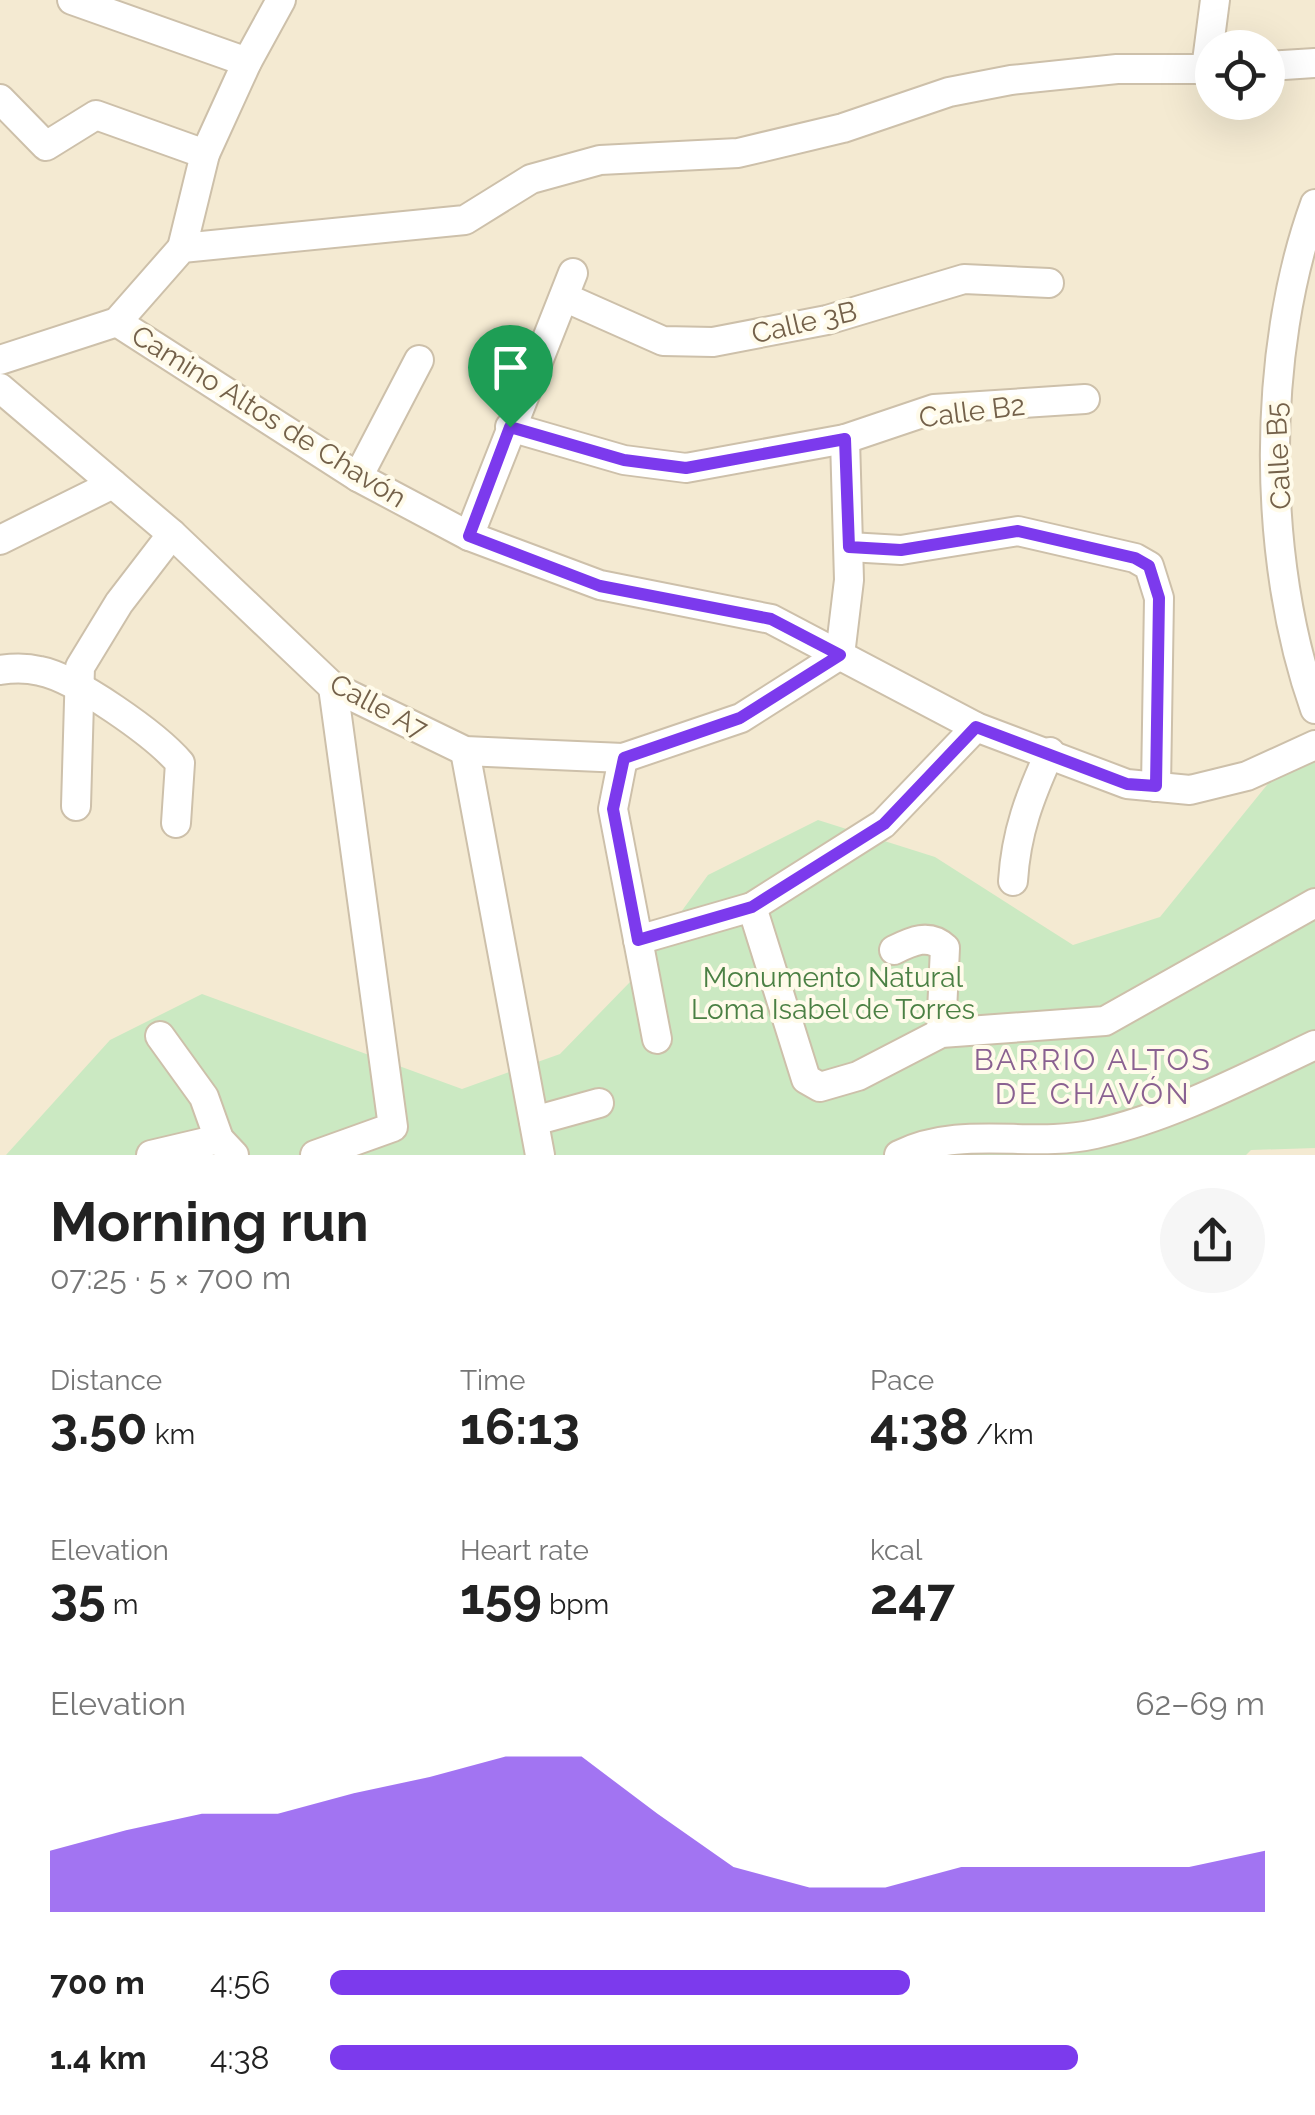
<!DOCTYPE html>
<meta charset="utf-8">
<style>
body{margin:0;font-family:Raleway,sans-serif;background:#f6f6f6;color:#222;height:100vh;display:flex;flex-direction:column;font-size:38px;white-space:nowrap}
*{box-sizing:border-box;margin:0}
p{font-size:32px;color:#767676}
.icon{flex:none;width:55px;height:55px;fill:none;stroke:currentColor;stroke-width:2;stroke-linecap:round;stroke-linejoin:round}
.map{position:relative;height:1155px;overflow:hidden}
.drawer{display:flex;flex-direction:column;background:#fff;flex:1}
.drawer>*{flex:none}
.fabs{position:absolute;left:1195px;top:30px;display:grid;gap:20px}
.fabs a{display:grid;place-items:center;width:90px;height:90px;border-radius:50%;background:#fff;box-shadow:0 10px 40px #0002;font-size:50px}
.pin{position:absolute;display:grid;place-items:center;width:85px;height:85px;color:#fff;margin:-102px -42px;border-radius:50% 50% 50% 0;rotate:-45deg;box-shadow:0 0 10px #0007}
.pin .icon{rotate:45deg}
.round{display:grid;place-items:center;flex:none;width:105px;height:105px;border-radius:52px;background:#f6f6f6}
.head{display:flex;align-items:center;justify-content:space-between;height:170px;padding:0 50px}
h1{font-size:55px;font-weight:700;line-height:75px}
.metrics{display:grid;grid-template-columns:repeat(3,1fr);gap:15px;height:170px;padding:10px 50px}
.metrics div{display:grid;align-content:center}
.metrics b{font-size:50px;font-weight:700}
.metrics small{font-size:28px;font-weight:400}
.metrics p{font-size:28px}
.chart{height:280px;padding:20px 50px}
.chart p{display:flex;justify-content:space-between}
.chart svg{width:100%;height:180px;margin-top:10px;fill:#7c3aed;opacity:.7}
ul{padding:0 50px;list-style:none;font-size:32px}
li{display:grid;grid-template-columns:160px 120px 1fr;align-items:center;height:75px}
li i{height:25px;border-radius:12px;background:#7c3aed}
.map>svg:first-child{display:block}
.residential{fill:#f4ead2;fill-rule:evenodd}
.green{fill:#cbe9c2}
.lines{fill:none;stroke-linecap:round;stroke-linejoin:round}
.minor-casing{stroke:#cdc0aa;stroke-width:32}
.minor{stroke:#fff;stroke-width:28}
.route-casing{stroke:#fff;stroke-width:20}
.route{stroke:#7c3aed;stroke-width:12}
.labels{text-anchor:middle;stroke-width:8;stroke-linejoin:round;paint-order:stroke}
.street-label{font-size:28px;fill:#74614a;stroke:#fffbea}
.park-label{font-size:28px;fill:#4b8044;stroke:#fffbea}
.neighbourhood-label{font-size:30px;letter-spacing:2.5px;fill:#8a6191;stroke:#fffbea}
</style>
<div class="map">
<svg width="1315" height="1155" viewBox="0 0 1315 1155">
<rect width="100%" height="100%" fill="#fcf7e4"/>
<path class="residential" d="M0 0H1315V1155H0ZM1212 48H1268V102H1212Z"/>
<polygon class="green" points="1315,752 1315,1148 1251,1150 1246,1155 6,1155 110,1040 202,994 462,1089 560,1054 630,982 708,875 818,820 935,857 1073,945 1160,917 1284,764"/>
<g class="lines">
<defs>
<g id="minor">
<polyline points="72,0 247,62"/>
<polyline points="1268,66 1315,63"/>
<polyline points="1206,69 1215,0"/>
<polyline points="0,99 46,146 96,115 205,154"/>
<path d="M1315 204C1261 352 1262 560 1315 709"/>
<polyline points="182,248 205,154 247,62 281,0"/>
<polyline points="564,297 663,341 713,342 827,320 964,279 1049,283"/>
<polyline points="117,322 358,477 469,536 600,585 771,619 976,727 1127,784 1190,790 1247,776 1315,745"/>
<polyline points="0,360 117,322 182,248 465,220 531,179 600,160 738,153 843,128 949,92 1011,80 1117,69 1212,69"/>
<polyline points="0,388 172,534 333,687 465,751 623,758 741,718 840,655 849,580 845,439"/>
<polyline points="510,427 624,460 686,468 845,439 934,409 1085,399"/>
<polyline points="358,477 419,360"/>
<polyline points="469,536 573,273"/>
<polyline points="0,540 113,484"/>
<polyline points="849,547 901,550 1018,531 1135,558 1149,566 1159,598 1156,787"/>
<path d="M0 670C12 668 28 668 40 671 76 678 156 735 180 763L176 823"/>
<polyline points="465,751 540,1155"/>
<polyline points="623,758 613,809 657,1039"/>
<polyline points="76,806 80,667 119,603 172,534"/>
<path d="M1013 881C1016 832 1030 796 1050 752"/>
<polyline points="752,907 806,1079 820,1087 858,1076 941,1033 1105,1021 1315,903"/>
<polyline points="638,940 752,907 883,824 976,727"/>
<path d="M894 950C912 941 929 933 945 948L941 1033"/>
<polyline points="160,1036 204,1097 219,1139 234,1155"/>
<polyline points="534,1121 599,1103"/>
<polyline points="151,1155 219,1139"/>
<polyline points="315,1155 393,1127 333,687"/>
<path d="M899 1155C963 1124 1030 1149 1095 1134 1171 1117 1245 1078 1315 1045"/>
</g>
</defs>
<use href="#minor" class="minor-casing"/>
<use href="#minor" class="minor"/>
</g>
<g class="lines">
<defs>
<polygon id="route" points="510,427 624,460 686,468 845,439 849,547 901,550 1018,531 1135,558 1149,566 1159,598 1156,786 1127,784 976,727 884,824 752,907 638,940 613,809 624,758 740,718 840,655 771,619 600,586 469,536"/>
</defs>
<use href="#route" class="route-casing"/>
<use href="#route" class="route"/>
</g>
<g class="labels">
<g class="street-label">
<text transform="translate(804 322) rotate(-13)" y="10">Calle 3B</text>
<text transform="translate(972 411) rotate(-7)" y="10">Calle B2</text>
<text transform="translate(269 416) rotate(32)" y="10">Camino Altos de Chavón</text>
<text transform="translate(1278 456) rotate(-93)" y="10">Calle B5</text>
<text transform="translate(379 706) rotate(28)" y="10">Calle A7</text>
</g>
<g class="park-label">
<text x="833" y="987">Monumento Natural<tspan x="833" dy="32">Loma Isabel de Torres</tspan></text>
</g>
<g class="neighbourhood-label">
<text x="1093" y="1070">BARRIO ALTOS<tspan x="1093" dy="34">DE CHAVÓN</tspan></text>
</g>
</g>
</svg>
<div class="fabs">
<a><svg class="icon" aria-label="locate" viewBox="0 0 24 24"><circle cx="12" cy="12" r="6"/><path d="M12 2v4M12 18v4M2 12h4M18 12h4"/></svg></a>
</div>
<div class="pin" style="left:510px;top:427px;background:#1e9e55"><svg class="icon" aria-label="arrive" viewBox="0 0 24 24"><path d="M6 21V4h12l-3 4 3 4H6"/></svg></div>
</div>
<section class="drawer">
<div class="head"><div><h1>Morning run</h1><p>07:25 · 5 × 700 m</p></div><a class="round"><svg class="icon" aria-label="share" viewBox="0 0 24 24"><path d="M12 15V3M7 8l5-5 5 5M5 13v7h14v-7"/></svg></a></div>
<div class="metrics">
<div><p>Distance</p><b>3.50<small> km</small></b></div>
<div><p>Time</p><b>16:13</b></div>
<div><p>Pace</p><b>4:38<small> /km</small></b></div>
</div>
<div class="metrics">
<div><p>Elevation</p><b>35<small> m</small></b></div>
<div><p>Heart rate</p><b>159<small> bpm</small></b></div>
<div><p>kcal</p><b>247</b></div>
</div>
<div class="chart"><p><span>Elevation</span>62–69 m</p>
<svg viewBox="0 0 160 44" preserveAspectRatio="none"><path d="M0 44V29L10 24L20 20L30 20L40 15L50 11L60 6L70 6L80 20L90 33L100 38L110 38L120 33L130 33L140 33L150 33L160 29V44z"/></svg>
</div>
<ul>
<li><b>700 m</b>4:56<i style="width:62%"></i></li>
<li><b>1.4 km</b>4:38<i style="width:80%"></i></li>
</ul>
</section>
